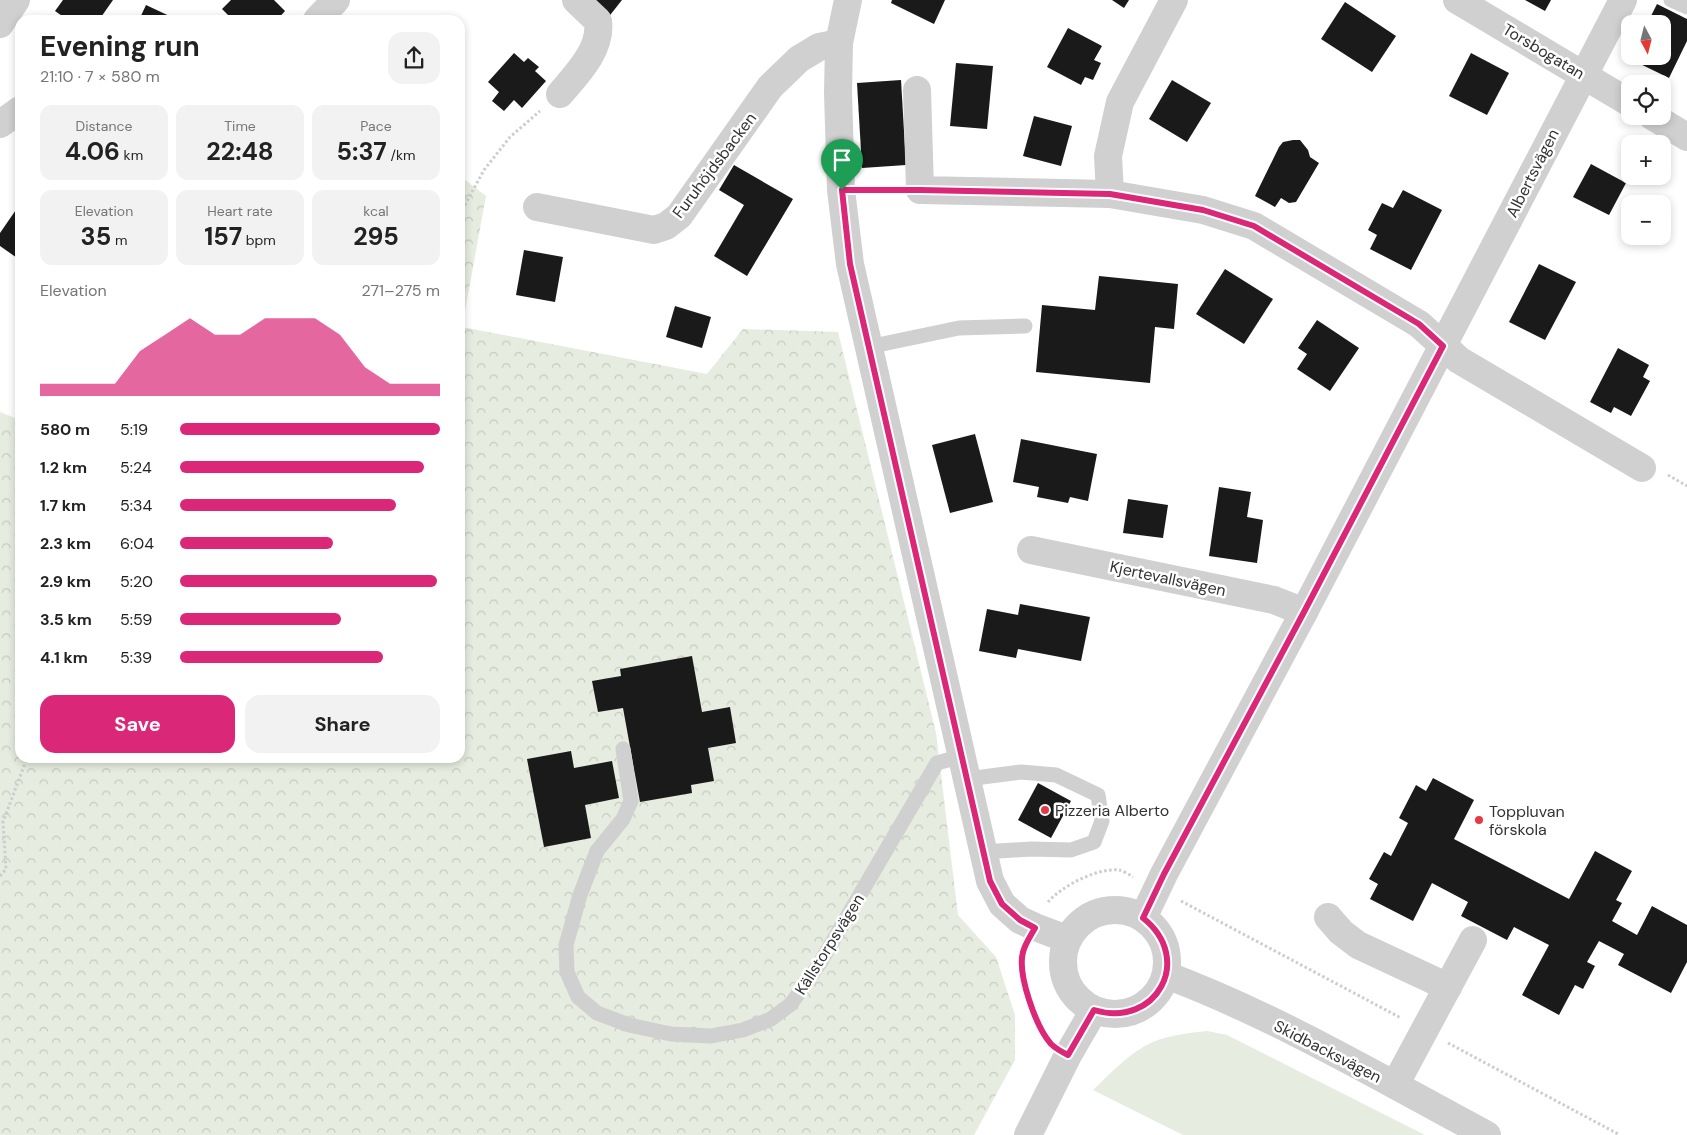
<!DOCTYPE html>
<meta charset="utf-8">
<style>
body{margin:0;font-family:"DM Sans",sans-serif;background:#f2f2f2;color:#222;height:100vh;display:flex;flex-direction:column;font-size:19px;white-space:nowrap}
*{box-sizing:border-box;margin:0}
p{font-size:16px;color:#767676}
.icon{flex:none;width:28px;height:28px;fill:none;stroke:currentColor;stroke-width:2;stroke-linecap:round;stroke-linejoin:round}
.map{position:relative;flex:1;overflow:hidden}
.details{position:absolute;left:15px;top:15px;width:450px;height:748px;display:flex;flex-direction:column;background:#fff;border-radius:15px;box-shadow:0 2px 8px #0003}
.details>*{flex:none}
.needle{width:32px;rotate:173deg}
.controls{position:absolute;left:1621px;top:15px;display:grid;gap:10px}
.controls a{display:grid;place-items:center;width:50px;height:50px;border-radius:10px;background:#fff;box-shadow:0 2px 8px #0003;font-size:25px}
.pin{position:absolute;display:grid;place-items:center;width:42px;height:42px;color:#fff;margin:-51px -21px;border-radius:50% 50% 50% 0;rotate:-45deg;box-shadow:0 0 5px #0007}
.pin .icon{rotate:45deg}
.round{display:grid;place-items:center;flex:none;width:52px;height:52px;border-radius:15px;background:#f2f2f2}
.headline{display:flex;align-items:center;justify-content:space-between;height:85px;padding:0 25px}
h1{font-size:28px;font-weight:700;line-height:38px}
.figures{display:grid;grid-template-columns:repeat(3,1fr);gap:8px;height:85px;padding:5px 25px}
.figures div{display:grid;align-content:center;border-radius:12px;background:#f2f2f2;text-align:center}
.figures b{font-size:25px;font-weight:700}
.figures small{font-size:14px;font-weight:400}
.figures p{font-size:14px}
.chart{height:140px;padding:10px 25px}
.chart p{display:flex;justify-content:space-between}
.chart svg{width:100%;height:90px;margin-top:5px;fill:#db2777;opacity:.7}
.button{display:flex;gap:10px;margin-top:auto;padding:10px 25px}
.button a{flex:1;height:58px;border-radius:15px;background:#db2777;color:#fff;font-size:20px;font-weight:700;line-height:58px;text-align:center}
.button a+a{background:#f2f2f2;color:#222}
ul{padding:0 25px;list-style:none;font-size:16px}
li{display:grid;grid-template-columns:80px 60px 1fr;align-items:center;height:38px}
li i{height:12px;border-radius:6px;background:#db2777}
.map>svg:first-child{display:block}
.grass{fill:#e6ecdf}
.forest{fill:url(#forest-crowns)}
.building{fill:#1a1a1a}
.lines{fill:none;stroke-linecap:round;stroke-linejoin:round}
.path{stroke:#cdcdcd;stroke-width:3;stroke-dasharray:2.5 2.5;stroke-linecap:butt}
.service{stroke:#d0d0d0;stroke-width:15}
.minor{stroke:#d0d0d0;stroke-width:28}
.tertiary{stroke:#d0d0d0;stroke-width:28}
.route-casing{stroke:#fff;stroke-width:10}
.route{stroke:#db2777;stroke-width:6}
.poi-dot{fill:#e63946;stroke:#fff;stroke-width:2}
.labels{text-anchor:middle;stroke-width:5;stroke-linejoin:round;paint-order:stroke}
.street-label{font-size:16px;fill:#333;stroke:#fff}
.poi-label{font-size:16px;fill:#333;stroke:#fff;text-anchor:start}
</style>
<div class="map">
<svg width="1687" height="1135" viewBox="0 0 1687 1135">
<defs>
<pattern id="forest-crowns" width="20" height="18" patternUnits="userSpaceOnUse" patternTransform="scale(1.25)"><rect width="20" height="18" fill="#e6ecdf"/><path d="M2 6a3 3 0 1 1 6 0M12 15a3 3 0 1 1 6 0" fill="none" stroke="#c6cbc0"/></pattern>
</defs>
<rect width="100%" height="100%" fill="#fff"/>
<path class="grass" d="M1207 1031 1227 1035 1425 1135H1183L1093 1090C1111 1073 1130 1052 1153 1042 1170 1035 1189 1033 1207 1031Z"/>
<polygon class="forest" points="460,176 486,196 462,327 707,374 743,329 838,332 936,733 958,915 996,957 1015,1015 1015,1060 974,1135 0,1135 0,412 20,420 20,758 460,758"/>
<g class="building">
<polygon points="63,0 113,0 99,20 68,20 55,11"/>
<polygon points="231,0 274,0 285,11 277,20 233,20 222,9"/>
<polygon points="585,0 622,0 607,19"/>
<polygon points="892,0 945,0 934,24 891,3"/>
<polygon points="1112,0 1129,0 1124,8"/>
<polygon points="1525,0 1551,0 1545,11"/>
<polygon points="1345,2 1396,36 1372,72 1321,39"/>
<polygon points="1657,4 1687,19 1687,41 1669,78 1630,59 1631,56 1662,56 1662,24 1647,24"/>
<polygon points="146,5 178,20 139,20"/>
<polygon points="1068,28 1102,46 1094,60 1101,63 1093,80 1085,77 1081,85 1047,67"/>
<polygon points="514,53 524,62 528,58 539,67 535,71 546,81 522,108 514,100 504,111 492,101 499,92 488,82"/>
<polygon points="1471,53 1509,73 1487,115 1449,96"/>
<polygon points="956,63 993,66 987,129 950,126"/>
<polygon points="901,80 906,165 862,168 857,83"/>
<polygon points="1172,80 1211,103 1187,142 1149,119"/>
<polygon points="1034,116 1072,126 1061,166 1023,156"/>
<polygon points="1293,140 1300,140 1308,150 1310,157 1319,163 1296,202 1289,203 1281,198 1275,207 1255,196 1279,147 1283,142"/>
<polygon points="1591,164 1626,183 1609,215 1573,197"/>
<polygon points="734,165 793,199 747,276 714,256 744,205 719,190"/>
<polygon points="1403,190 1442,210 1411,270 1370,249 1377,235 1368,230 1382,203 1393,208"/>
<polygon points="20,204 20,260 0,246 0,233"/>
<polygon points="524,250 563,257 555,302 516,295"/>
<polygon points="1539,264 1576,282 1545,340 1509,322"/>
<polygon points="1225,269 1273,299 1244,344 1196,314"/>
<polygon points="1099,276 1178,284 1174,329 1155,327 1150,383 1036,372 1042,305 1095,310"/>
<polygon points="675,306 711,317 702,348 666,337"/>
<polygon points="1317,320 1359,348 1330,391 1297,369 1307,354 1298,348"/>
<polygon points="1618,348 1649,365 1643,377 1650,381 1631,416 1614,407 1611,413 1590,402"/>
<polygon points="975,434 993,502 950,513 932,445"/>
<polygon points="1021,439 1097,454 1088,501 1070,497 1068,503 1037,497 1039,487 1013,482"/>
<polygon points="1219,487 1251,492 1247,517 1263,520 1257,563 1209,556"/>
<polygon points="1128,499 1168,505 1163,538 1123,533"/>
<polygon points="1020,604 1090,617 1081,661 1018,649 1016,658 979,651 987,609 1018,615"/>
<polygon points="692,656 702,712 730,707 736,743 708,748 714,781 691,785 692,793 640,802 623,708 598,712 592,681 621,676 620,669"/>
<polygon points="571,751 574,768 612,761 619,798 585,805 591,838 544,847 527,759"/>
<polygon points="1433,778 1474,800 1454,839 1569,899 1595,851 1632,871 1616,900 1622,903 1612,921 1637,935 1652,906 1687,925 1687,962 1671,993 1618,965 1624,954 1599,941 1587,962 1595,966 1583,989 1575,985 1559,1015 1522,995 1549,945 1514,927 1507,940 1461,916 1468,902 1432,883 1413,921 1370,899 1378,884 1369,879 1384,852 1391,856 1408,823 1399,818 1416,785 1426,791"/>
<polygon points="1038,783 1071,801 1051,838 1018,820"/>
</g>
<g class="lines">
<g class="path">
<polyline points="870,190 893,190"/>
<polyline points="460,214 484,170 510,137 540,111"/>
<polyline points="1668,475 1687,486"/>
<polyline points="0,876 6,869 3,822 27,758"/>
<polyline points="1181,901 1401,1018"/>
<path d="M1048 902C1062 886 1096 868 1119 870 1123 871 1129 874 1133 877"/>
<path d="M1023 953C1023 982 1029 1012 1046 1037"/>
<polyline points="1448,1043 1620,1135"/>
</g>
<g class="service">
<polyline points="1671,0 1687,7"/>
<polyline points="868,347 959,328 1025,326"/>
<polyline points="623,749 631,801 623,819 597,851 580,895 566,945 567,972 578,997 597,1013 629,1025 671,1034 711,1036 743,1030 771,1019 791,1004 820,963 937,763 962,756"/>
<polyline points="967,779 1021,772 1056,775 1098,795 1102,821 1094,842 1071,850 1031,849 982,852"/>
</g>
<g class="minor">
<polyline points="848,0 839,43 838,93 841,190 850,264 990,881 1002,904 1020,920 1035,927 1067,939"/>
<polyline points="1457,0 1630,103"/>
<polyline points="317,20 336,0"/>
<polyline points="0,24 16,0"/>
<polyline points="917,90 920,190 1110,194 1203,210 1254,226 1419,324 1459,360 1642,468"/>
<path d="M560 94C577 74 602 49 598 21L576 0"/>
<polyline points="1652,116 1687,137"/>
<polyline points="0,124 20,110"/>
<polyline points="1110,194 1108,156 1120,102 1174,0"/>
<polyline points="537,207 654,230 666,226 679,216 770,87 799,59 819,47 839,43"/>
<polyline points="1031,550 1274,600 1304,612"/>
<polyline points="1328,917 1341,932 1358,945 1448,987"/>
<path d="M1166 975C1278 1017 1382 1079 1487 1135"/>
<polyline points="1395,1085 1473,940"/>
</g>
<g class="tertiary">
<circle cx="1115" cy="962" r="52"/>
<polyline points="1143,918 1164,874 1304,612 1623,0"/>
<polyline points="1028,1135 1068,1055 1094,1010"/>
</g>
</g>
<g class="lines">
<defs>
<path id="route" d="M842 190H920L1110 194 1203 210 1254 226 1419 324 1443 346 1304 612 1164 874 1143 918C1195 959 1156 1029 1094 1010L1068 1055C1062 1052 1056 1049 1051 1044 1036 1027 1017 974 1023 952 1025 944 1031 935 1035 928L1020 920 1002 904 990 881 850 264Z"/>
</defs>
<use href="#route" class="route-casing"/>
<use href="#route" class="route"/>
</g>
<g class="poi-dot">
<circle cx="1045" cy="810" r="5"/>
<circle cx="1479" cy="820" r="5"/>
</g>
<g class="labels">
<g class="street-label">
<text transform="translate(1544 51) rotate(31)" y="6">Torsbogatan</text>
<text transform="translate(714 165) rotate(-53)" y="6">Furuhöjdsbacken</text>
<text transform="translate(1532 173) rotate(-63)" y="6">Albertsvägen</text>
<text transform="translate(1168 578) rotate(12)" y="6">Kjertevallsvägen</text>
<text transform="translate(829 944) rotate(-58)" y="6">Källstorpsvägen</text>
<text transform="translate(1328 1051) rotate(27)" y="6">Skidbacksvägen</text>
</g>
<g class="poi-label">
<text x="1055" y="816">Pizzeria Alberto</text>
<text x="1489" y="817">Toppluvan<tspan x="1489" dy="18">förskola</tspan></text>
</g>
</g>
</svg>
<div class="controls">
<a><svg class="needle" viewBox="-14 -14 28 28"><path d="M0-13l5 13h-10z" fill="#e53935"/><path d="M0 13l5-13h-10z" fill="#767676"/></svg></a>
<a><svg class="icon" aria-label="locate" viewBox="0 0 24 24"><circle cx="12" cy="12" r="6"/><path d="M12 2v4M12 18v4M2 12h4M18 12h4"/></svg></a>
<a>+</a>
<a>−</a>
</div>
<div class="pin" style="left:842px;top:190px;background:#1e9e55"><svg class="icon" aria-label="arrive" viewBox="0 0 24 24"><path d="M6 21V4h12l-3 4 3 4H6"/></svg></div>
<section class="details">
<div class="headline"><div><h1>Evening run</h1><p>21:10 · 7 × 580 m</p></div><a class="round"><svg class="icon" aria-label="share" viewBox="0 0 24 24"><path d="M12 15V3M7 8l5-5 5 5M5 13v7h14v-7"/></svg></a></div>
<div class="figures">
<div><p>Distance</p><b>4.06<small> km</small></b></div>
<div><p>Time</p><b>22:48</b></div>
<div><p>Pace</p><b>5:37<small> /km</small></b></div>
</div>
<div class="figures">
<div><p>Elevation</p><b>35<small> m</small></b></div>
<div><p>Heart rate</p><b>157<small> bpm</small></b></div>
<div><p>kcal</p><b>295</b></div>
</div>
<div class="chart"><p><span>Elevation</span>271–275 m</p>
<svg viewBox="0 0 160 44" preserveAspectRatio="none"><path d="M0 44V38L10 38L20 38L30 38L40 22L50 14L60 6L70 14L80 14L90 6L100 6L110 6L120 14L130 30L140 38L150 38L160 38V44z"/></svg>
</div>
<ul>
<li><b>580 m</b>5:19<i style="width:100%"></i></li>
<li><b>1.2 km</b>5:24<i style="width:94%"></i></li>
<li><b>1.7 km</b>5:34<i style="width:83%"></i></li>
<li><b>2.3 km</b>6:04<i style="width:59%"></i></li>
<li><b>2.9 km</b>5:20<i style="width:99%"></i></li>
<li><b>3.5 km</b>5:59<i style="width:62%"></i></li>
<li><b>4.1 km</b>5:39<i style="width:78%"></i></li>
</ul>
<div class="button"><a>Save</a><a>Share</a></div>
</section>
</div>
